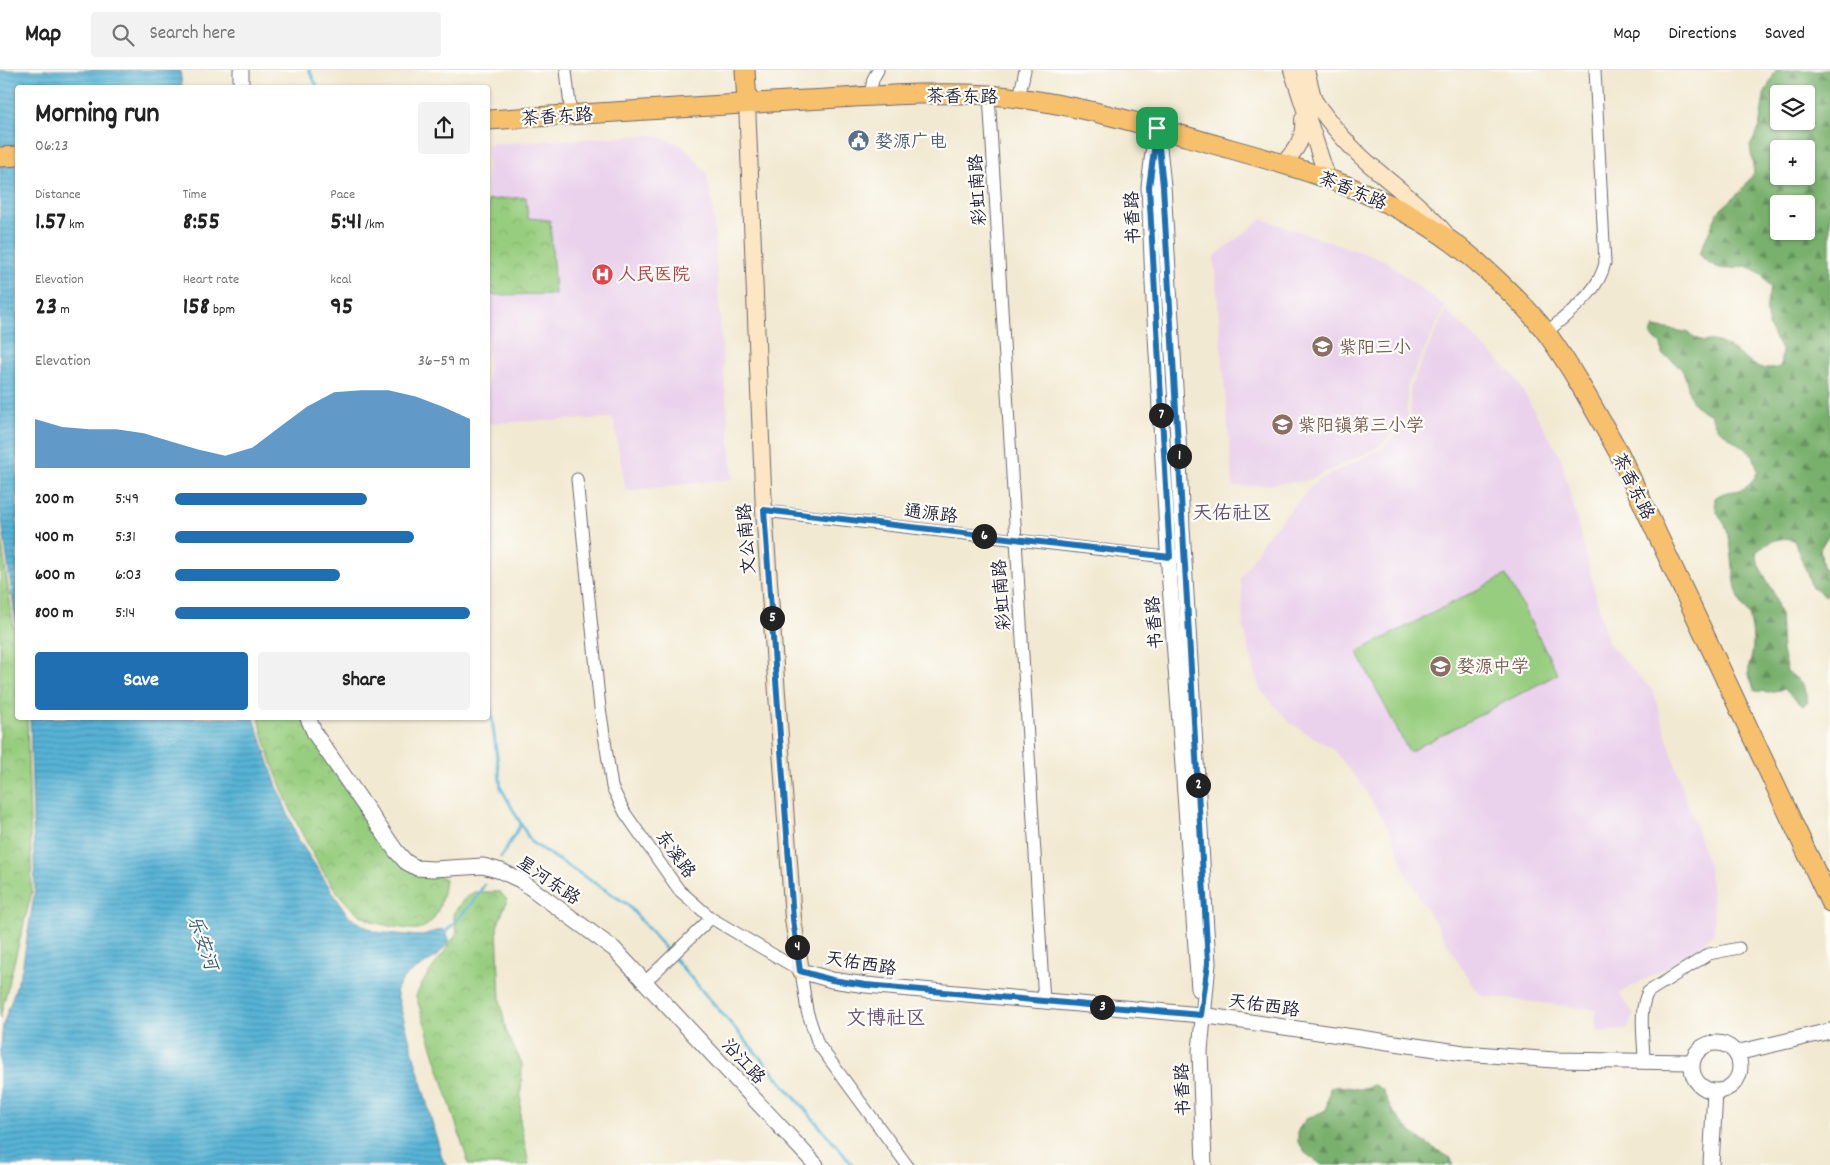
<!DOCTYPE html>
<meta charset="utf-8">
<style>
body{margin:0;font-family:Dekko,"LXGW WenKai TC",sans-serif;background:#f2f2f2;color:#222;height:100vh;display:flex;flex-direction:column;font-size:19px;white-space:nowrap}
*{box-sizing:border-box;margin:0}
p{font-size:16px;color:#767676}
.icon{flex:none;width:28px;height:28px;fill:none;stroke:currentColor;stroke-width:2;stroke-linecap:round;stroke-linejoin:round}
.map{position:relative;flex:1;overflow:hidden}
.sheet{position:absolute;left:15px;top:15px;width:475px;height:635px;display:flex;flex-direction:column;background:#fff;border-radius:5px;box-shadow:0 1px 4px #0004}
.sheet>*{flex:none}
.buttons{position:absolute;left:1770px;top:15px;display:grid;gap:10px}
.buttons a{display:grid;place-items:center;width:45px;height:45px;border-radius:5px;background:#fff;box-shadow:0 1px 4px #0004;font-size:25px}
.pin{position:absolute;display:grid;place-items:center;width:42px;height:42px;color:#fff;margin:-21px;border-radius:10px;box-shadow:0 2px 8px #0006}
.km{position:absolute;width:25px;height:25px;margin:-12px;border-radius:50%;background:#222;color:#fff;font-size:14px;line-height:25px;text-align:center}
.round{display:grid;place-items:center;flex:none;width:52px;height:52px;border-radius:5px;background:#f2f2f2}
.head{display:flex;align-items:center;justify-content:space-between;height:85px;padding:0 20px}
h1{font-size:28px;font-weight:700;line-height:38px}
.stats{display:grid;grid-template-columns:repeat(3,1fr);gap:8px;height:85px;padding:5px 20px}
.stats div{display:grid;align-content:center}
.stats b{font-size:25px;font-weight:700}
.stats small{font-size:14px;font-weight:400}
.stats p{font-size:14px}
.chart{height:140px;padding:10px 20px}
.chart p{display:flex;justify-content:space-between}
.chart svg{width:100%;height:90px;margin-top:5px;fill:#1f6fb2;opacity:.7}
.cta{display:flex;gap:10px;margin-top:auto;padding:10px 20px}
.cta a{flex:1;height:58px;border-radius:5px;background:#1f6fb2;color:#fff;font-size:20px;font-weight:700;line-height:58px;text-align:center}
.cta a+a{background:#f2f2f2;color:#222}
ul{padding:0 20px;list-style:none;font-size:16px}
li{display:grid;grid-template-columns:80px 60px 1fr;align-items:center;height:38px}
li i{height:12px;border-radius:6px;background:#1f6fb2}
header{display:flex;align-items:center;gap:30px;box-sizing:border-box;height:70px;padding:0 25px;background:#fff;border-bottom:1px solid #e0e0e0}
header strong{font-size:24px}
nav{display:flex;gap:28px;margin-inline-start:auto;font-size:18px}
.search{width:350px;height:45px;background:#f2f2f2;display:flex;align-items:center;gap:12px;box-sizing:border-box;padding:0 18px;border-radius:5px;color:#767676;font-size:19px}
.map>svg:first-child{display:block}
.built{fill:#ead1ec}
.grass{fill:#97cd7e;stroke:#5c785c}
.forest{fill:url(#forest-firs);stroke:#4e6954;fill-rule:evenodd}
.park{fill:url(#park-crowns);stroke:#5c785c}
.water{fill:url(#water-rules);stroke:#3c6a88}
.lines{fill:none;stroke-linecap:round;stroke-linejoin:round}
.stream{stroke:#57b3d5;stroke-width:3}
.minor-casing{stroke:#6b6870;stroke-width:13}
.tertiary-casing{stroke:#6b6870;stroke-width:17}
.secondary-casing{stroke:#6b6870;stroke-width:18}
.primary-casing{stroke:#6b6870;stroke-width:21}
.minor{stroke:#fff;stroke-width:11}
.tertiary{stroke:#fff;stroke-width:15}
.secondary{stroke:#fce6c4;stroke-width:16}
.primary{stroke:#f7c06c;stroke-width:19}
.route-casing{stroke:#fff;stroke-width:10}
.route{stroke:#1f6fb2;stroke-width:6}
.labels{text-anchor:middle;stroke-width:4.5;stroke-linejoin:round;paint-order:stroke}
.street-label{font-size:18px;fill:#22223b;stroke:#fdfcf7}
.service-label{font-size:18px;fill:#4e5e75;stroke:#fdfcf7;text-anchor:start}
.health-label{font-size:18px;fill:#be3a42;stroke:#fdfcf7;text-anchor:start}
.education-label{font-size:18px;fill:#785e54;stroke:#fdfcf7;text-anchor:start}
.water-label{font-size:19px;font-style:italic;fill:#375c79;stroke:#fdfcf7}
.quarter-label{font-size:20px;fill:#665074;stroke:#fdfcf7}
</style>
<header>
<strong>Map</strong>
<div class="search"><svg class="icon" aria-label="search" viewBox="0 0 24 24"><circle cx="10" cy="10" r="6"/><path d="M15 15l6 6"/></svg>Search here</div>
<nav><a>Map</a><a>Directions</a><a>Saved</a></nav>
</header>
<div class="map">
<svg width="1830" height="1095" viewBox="0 0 1830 1095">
<defs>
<pattern id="forest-firs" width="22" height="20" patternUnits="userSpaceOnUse" patternTransform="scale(1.25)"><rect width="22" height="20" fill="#79b06d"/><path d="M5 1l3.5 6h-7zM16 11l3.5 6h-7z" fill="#638f5b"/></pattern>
<pattern id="park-crowns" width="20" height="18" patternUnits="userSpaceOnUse" patternTransform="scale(1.25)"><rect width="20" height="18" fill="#97cd7e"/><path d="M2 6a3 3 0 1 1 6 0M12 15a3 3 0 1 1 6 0" fill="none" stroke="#82b06e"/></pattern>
<pattern id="water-rules" width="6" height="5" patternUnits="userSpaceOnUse" patternTransform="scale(1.25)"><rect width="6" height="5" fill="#57b3d5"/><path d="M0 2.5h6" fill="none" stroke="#4891ae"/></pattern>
</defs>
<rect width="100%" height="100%" fill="#fdfcf7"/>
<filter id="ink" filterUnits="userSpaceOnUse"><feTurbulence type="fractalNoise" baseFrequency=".02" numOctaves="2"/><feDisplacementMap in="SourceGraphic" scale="10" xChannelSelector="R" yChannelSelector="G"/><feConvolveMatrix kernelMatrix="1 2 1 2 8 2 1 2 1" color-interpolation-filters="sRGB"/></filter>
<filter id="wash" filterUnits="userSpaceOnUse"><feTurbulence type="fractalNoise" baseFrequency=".0096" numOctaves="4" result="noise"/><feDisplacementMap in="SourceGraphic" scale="20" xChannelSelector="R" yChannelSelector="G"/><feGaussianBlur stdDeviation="1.12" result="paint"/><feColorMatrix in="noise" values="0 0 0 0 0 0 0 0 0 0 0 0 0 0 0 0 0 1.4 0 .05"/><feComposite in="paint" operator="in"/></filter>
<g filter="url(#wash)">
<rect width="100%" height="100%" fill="#f2e9d2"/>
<g class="built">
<polygon points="654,65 682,75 706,102 713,140 721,268 733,409 626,421 613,348 488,353 488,74"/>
<polygon points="1262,149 1384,190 1445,237 1407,317 1407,347 1379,377 1307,411 1233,417 1214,187"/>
<polygon points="1446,240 1514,306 1561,388 1608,573 1653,621 1684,723 1709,796 1715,860 1699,880 1619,923 1634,944 1626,960 1596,962 1596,940 1483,926 1476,921 1408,808 1392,764 1365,719 1332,678 1290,653 1259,618 1243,555 1241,508 1266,467 1318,410 1382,379 1411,348 1410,317"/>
</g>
<polygon class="grass" points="1506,505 1558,604 1409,682 1357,582"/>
<g class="forest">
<path d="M1776 0H1830V462L1820 479 1823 497 1830 507V522L1825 526 1812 517 1794 470C1781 465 1765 473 1756 483L1759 496 1772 519 1780 543 1782 581 1787 601 1803 614 1808 632 1803 636 1784 619 1769 622 1755 621C1742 593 1753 596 1753 572 1753 563 1751 553 1749 544 1730 526 1735 488 1728 463 1725 450 1713 443 1715 428 1732 414 1744 431 1758 401L1753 385 1717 358 1710 344C1681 334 1694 314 1679 296 1674 291 1667 287 1662 284L1661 274 1650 265 1654 257 1686 262 1703 272C1731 263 1749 309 1780 297L1782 281C1768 260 1762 242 1771 218L1760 203 1746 196C1724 201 1716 201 1699 184L1718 142 1742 120 1754 103 1750 76 1759 59 1764 25ZM1779 24H1806V51H1779ZM1779 79H1806V106H1779ZM1779 134H1806V161H1779Z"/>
<path d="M1374 1015 1383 1020C1394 1054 1422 1072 1451 1088L1453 1095H1322L1305 1083 1298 1072V1060L1306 1049 1326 1040 1330 1018 1339 1016 1359 1019Z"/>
</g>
<g class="park">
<polygon points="526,127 528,148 550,150 555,224 488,225 488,130"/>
<polygon points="0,460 17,581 18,648 27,648 32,822 0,948"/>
<path d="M259 648H305L395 785 445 809C443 828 437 862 411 859 391 857 369 854 354 840 315 807 269 698 259 648Z"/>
<path d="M474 822H500L507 830 497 857 500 930 506 961 522 994 520 1051 529 1095H469L416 926C426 902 445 885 457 862L453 844 464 829Z"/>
</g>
<g class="water">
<polygon points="0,0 180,0 182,17 18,18 17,559 0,438"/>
<polygon points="30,648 254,648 276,714 298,769 349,847 375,862 419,866 443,859 450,871 437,886 404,907 396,921 442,1088 446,1095 0,1095 0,986 3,955 22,899 35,819"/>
</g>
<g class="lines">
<g class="stream">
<polyline points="309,0 318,18"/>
<polyline points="488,619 501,718 531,772 627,834 670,884"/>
<polyline points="501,787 521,754"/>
<polyline points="443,865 474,831 484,815"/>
<polyline points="674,888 853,1095"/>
</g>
</g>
</g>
<g filter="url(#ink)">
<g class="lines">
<defs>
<g id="minor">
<polyline points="566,0 571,45"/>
<polyline points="989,25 1044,932"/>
<polyline points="870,26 873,9 878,0"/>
<polyline points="1019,28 1025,0"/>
<path d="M1546 263C1569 242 1598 224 1605 193L1595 0"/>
<polyline points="577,409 600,638 612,717 625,743 679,820 711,848 801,901 807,941 818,974 907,1095"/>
<polyline points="764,441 1157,486 1177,486"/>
<polyline points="645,912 711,848"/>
<path d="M1644 991C1644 970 1638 940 1648 922L1709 884 1739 878"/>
</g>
<g id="tertiary">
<polyline points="241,0 241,18"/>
<polyline points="1157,58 1163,116 1178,368 1182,458 1208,893 1200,981 1204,1095"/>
<polyline points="1153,82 1149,117 1153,213 1170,514 1199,919"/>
<polyline points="308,648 315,664 396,781 406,792 417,798 433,799 483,796 501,801 520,810 614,879 816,1095"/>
<polyline points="801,901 832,910 866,915 1201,945 1464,983 1554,990 1692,992"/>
<circle cx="1716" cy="997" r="24"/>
<polyline points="1736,983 1830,961"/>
<polyline points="1711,1095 1715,1022"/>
</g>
<g id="secondary">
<polyline points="1292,0 1327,107"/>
<polyline points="1306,0 1316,39"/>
<path d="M1313 29C1330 54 1351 79 1374 98 1399 120 1424 138 1445 163"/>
<polyline points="747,33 764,441 793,849 801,901"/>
<path d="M1283 94C1296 80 1305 68 1303 49"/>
</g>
<g id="primary">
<polyline points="745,0 747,33"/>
<path d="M488 50C593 43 699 36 805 30 866 27 928 21 989 25 1071 31 1152 57 1231 79 1307 100 1387 124 1452 172 1480 192 1528 237 1548 265 1575 303 1597 344 1620 385L1830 832"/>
<polyline points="0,87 18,86"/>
</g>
</defs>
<use href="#minor" class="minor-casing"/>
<use href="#tertiary" class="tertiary-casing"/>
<use href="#secondary" class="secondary-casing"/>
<use href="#primary" class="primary-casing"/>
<use href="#minor" class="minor"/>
<use href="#tertiary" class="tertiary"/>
<use href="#secondary" class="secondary"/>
<use href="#primary" class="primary"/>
</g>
</g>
<g class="lines" filter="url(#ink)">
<defs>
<polygon id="route" points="1157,58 1163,116 1208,893 1201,945 866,915 832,910 800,901 793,849 764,440 1170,487 1149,117"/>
</defs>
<use href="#route" class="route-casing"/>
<use href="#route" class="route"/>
</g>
<defs>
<symbol id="civic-disc" viewBox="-11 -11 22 22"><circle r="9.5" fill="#5c6f8a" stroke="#fdfcf7"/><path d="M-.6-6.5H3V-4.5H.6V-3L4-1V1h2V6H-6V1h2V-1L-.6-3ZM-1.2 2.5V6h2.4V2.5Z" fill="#fff"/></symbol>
<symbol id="hospital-disc" viewBox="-11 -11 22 22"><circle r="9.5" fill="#e0444e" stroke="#fdfcf7"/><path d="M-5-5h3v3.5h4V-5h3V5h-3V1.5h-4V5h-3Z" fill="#fff"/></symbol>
<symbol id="school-disc" viewBox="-11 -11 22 22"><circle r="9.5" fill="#8d6e63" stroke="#fdfcf7"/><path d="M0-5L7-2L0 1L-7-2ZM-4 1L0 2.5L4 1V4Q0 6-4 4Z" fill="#fff"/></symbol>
</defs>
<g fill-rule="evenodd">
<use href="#civic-disc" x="846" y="58" width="25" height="25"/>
<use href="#hospital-disc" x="590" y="192" width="25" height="25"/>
<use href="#school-disc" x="1310" y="264" width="25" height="25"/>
<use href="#school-disc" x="1270" y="342" width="25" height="25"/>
<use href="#school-disc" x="1428" y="584" width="25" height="25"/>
</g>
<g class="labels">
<g class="street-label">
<text transform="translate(962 26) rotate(1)" y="6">茶香东路</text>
<text transform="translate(557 46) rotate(-4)" y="6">茶香东路</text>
<text transform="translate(977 120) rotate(-93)" y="6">彩虹南路</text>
<text transform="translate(1353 120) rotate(23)" y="6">茶香东路</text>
<text transform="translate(1132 148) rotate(-92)" y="6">书香路</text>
<text transform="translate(1634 416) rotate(64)" y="6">茶香东路</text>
<text transform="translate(931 443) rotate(7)" y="6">通源路</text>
<text transform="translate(746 469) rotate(-94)" y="6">文公南路</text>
<text transform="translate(1001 525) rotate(-94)" y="6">彩虹南路</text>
<text transform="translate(1154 553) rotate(-94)" y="6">书香路</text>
<text transform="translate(676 784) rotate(54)" y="6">东溪路</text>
<text transform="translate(549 810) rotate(34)" y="6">星河东路</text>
<text transform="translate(861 893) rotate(9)" y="6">天佑西路</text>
<text transform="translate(1264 935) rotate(8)" y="6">天佑西路</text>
<text transform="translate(744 991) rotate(47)" y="6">沿江路</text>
<text transform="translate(1182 1020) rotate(-92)" y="6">书香路</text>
</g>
<g class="service-label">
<text x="875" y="77">婺源广电</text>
</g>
<g class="health-label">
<text x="618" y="210">人民医院</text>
</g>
<g class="education-label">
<text x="1339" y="283">紫阳三小</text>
<text x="1298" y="361">紫阳镇第三小学</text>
<text x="1457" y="602">婺源中学</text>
</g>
<g class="water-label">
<text transform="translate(204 872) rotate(71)" y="7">乐安河</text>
</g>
<g class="quarter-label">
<text x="1232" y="449">天佑社区</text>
<text x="886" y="954">文博社区</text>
</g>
</g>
</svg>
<div class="buttons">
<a><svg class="icon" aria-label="layers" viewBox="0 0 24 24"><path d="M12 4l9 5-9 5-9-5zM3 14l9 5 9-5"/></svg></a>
<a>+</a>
<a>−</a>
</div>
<div class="pin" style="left:1157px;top:58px;background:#1e9e55"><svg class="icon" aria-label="arrive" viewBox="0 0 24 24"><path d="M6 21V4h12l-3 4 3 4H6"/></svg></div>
<b class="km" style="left:1179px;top:386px">1</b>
<b class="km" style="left:1198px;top:715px">2</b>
<b class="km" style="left:1102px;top:937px">3</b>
<b class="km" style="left:797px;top:877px">4</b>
<b class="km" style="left:772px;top:548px">5</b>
<b class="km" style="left:984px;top:466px">6</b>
<b class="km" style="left:1161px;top:345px">7</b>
<section class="sheet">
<div class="head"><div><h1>Morning run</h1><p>06:23</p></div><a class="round"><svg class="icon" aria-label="share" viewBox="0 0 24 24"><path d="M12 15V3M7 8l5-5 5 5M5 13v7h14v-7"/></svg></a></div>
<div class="stats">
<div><p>Distance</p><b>1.57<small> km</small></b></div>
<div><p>Time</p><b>8:55</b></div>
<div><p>Pace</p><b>5:41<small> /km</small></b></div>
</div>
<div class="stats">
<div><p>Elevation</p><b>23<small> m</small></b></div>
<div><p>Heart rate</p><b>158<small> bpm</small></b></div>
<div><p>kcal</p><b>95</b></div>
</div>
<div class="chart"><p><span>Elevation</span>36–59 m</p>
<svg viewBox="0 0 160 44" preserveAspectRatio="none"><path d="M0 44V20L10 24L20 25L30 25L40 27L50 31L60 35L70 38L80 34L90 24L100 14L110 7L120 6L130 6L140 9L150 14L160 20V44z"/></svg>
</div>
<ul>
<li><b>200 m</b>5:49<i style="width:65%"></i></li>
<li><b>400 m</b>5:31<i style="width:81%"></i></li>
<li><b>600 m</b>6:03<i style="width:56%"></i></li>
<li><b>800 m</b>5:14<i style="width:100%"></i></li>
</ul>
<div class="cta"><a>Save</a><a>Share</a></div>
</section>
</div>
